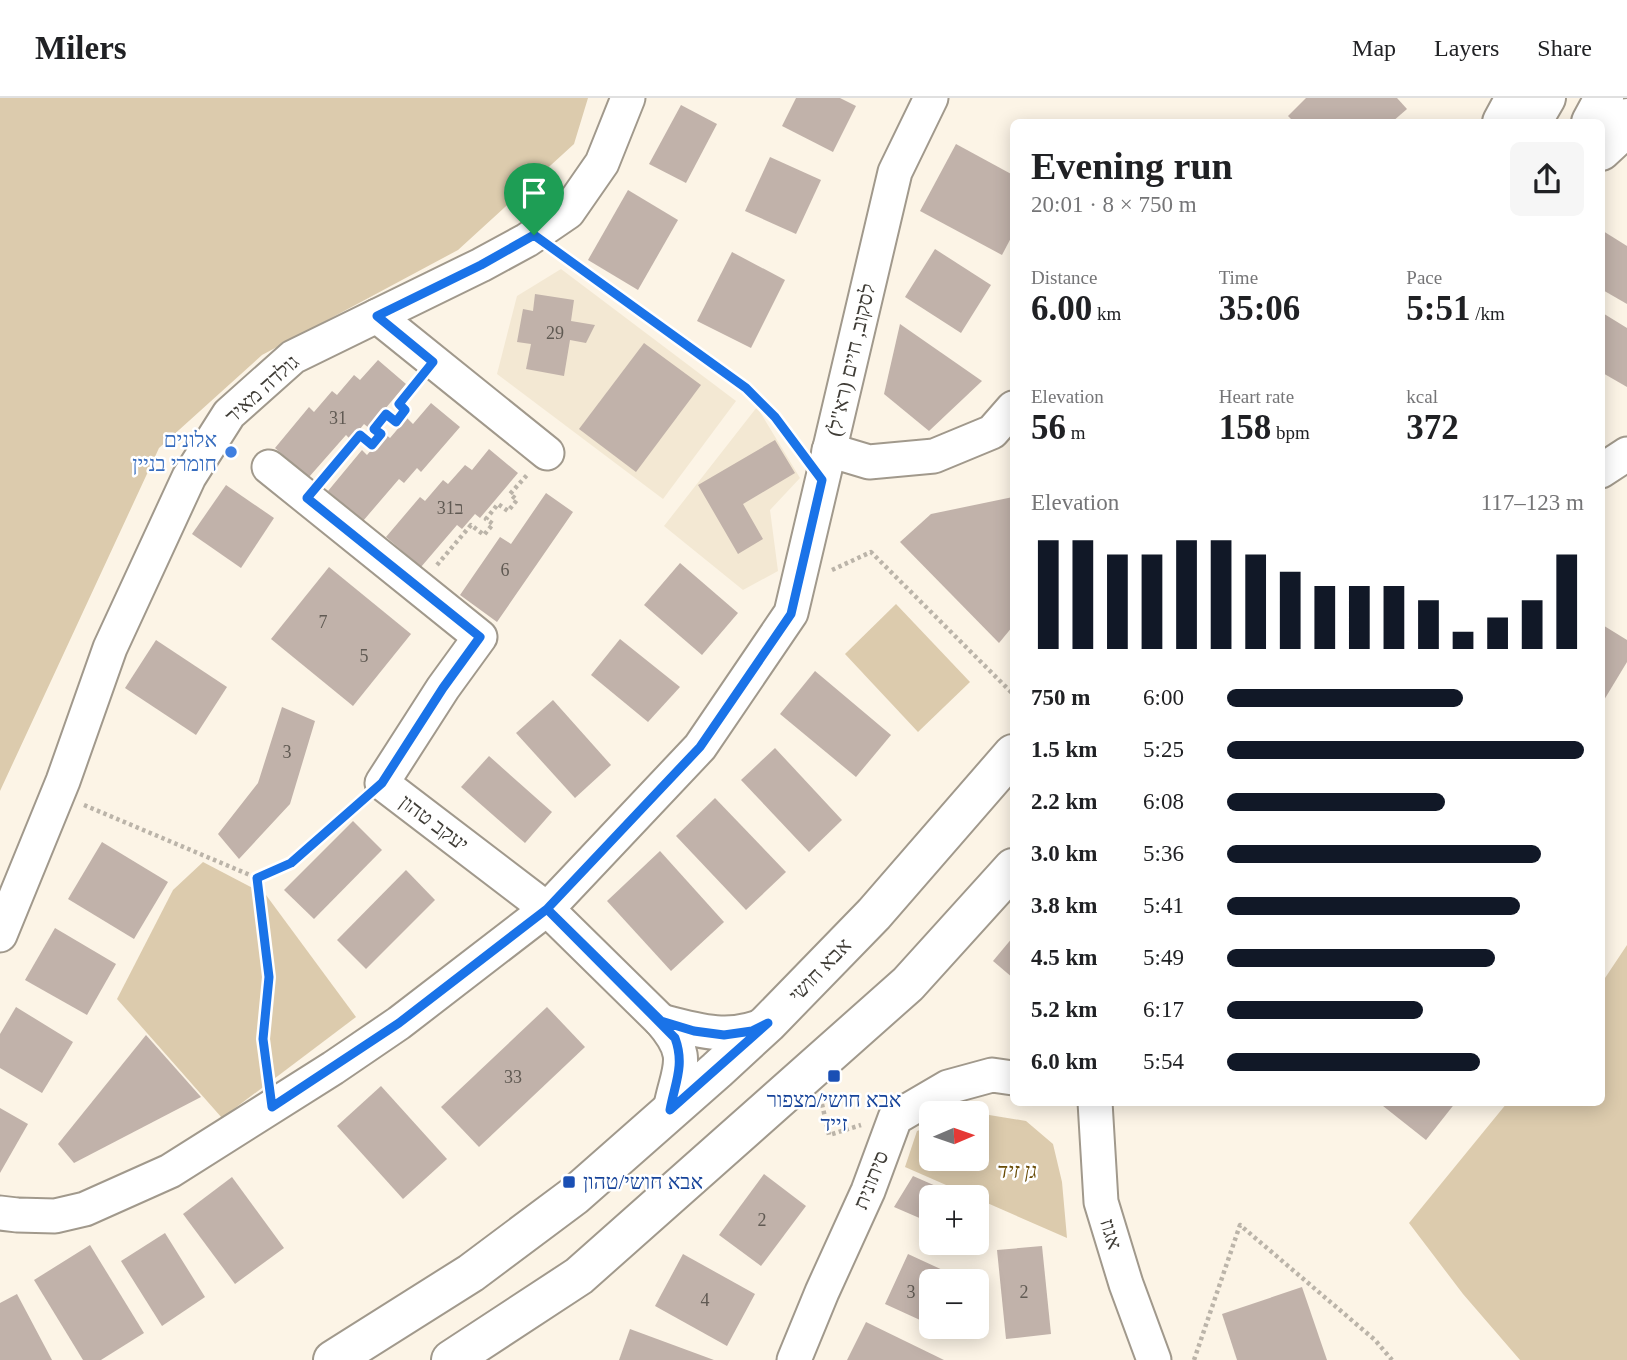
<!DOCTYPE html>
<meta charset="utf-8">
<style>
body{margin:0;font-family:"Times New Roman","Noto Sans Hebrew",serif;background:#f6f6f6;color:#202124;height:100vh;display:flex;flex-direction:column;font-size:26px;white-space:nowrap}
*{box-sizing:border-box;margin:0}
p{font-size:23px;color:#757577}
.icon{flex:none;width:38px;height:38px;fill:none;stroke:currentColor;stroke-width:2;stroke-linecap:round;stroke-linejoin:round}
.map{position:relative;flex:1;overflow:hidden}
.side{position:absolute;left:1010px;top:21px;width:595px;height:987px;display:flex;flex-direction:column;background:#fff;border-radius:10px;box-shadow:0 4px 18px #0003}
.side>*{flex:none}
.needle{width:46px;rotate:88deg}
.fabs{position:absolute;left:919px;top:1003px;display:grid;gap:14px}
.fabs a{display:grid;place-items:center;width:70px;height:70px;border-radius:10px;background:#fff;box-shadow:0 4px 18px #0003;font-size:35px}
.pin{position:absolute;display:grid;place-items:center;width:60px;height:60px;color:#fff;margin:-72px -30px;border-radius:50% 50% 50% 0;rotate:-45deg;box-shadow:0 0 7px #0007}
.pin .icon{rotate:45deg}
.round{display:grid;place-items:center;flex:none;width:74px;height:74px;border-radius:10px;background:#f6f6f6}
.headline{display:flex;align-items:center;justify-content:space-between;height:119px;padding:0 21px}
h1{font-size:38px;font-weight:700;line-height:52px}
.metrics{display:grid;grid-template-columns:repeat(3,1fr);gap:10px;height:119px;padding:7px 21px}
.metrics div{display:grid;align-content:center}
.metrics b{font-size:35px;font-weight:700}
.metrics small{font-size:19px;font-weight:400}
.metrics p{font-size:19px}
.chart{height:196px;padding:14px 21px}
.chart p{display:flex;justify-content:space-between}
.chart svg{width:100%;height:126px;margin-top:7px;stroke:#111827;stroke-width:6}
ul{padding:0 21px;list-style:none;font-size:23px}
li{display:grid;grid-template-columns:112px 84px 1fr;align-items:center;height:52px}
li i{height:18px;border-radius:9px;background:#111827}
header{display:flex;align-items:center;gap:42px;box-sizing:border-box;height:98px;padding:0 35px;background:#fff;border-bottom:2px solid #e0e0e0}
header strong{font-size:33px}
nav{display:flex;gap:38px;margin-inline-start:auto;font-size:24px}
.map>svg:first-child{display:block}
.built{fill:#f3e8d3}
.green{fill:#dccbad}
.building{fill:#c1b2aa}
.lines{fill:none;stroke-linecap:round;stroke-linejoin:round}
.minor-casing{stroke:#a1998c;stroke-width:37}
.major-casing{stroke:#a1998c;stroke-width:42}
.path{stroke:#bbb4a9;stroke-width:4.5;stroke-dasharray:3.5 3.5;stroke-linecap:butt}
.minor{stroke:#fff;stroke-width:33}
.major{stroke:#fff;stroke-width:38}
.route-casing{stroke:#fff;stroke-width:14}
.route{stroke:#1a73e8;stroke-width:9}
.shop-dot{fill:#3f7fe0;stroke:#fff;stroke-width:2.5}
.transit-dot{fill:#1a4fb4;stroke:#fff;stroke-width:2.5}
.labels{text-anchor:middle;stroke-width:5;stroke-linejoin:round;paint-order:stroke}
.number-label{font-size:18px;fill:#605a53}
.street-label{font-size:21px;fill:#3f3c36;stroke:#fff}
.shop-label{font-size:21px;fill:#366cbe;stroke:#fff;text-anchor:end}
.transit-label{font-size:21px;fill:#164399;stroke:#fff}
.park-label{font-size:21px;font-style:italic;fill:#694c06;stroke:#fff}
</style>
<header>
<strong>Milers</strong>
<nav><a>Map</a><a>Layers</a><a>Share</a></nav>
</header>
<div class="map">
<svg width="1627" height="1262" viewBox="0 0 1627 1262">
<rect width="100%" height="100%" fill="#fcf4e6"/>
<g class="built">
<polygon points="561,171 736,303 663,401 497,276 517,198"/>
<polygon points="757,309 800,380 770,412 778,473 743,492 664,428"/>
</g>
<g class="green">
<polygon points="0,0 588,0 574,46 458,152 262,257 159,350 0,693"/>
<polygon points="896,506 970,584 918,634 845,556"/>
<polygon points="203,764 266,797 356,919 222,1020 117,901 173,792"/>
<polygon points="1627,847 1627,1262 1520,1262 1463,1196 1409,1125 1507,1005 1601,1004 1601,886"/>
<polygon points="977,1015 1026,1023 1053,1046 1062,1084 1067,1140 905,1069 917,1033 931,1028 931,1060 976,1060"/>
</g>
<g class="building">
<polygon points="796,0 840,0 856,8 833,54 782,28"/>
<polygon points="1306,0 1397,0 1407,11 1392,24 1294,24 1288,18"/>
<polygon points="681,7 717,26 686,85 649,66"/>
<polygon points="956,46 1013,77 1013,136 1002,157 920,113"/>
<polygon points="770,59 821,82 796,136 745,113"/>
<polygon points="628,92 678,122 638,192 588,162"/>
<polygon points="1603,133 1627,148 1627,206 1601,191"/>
<polygon points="935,151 991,187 961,235 905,199"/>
<polygon points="732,154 785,182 751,250 697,223"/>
<polygon points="535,196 574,202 571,223 595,227 586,245 570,242 564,278 526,271 531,246 517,244 523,211 533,213"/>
<polygon points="1601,214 1627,230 1627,289 1601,274"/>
<polygon points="900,226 982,283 929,333 884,296"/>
<polygon points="644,245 701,287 636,374 579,331"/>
<polygon points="378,262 406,286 369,330 364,326 351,342 346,337 309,379 275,350 309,309 314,314 332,293 337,297 354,277 360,282"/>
<polygon points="431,305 460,329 421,374 417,370 404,385 399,381 363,423 328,393 362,352 367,357 385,336 390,340 407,320 413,326"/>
<polygon points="775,342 795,375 743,406 763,441 738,456 698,387"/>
<polygon points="489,351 518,375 480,420 475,416 462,431 457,427 421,469 386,439 420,399 425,403 443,382 448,386 465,367 472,372"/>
<polygon points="226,387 274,420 241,470 192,436"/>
<polygon points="546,395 573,414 497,524 460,497 500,439 511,446"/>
<polygon points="1013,399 1013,528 999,545 900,444 931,416"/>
<polygon points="680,465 738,515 702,557 644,507"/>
<polygon points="329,469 411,536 353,608 271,541"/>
<polygon points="1601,526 1627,542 1627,564 1601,607"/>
<polygon points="620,541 680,589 648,624 591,577"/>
<polygon points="156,542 227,589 196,637 125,590"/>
<polygon points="815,573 891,637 856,679 780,616"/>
<polygon points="553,602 611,667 575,700 516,635"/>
<polygon points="282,609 315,623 290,706 239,761 218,736 258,685"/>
<polygon points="775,650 842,722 809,754 741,682"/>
<polygon points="489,658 552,714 525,745 461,689"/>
<polygon points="715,700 786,774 746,812 676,738"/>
<polygon points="353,723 382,752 314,821 284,792"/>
<polygon points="102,744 168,784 134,841 68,801"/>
<polygon points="660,753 724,824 671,873 607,803"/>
<polygon points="406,772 435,802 366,871 337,842"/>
<polygon points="55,830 116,866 87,917 25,882"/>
<polygon points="1013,839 1013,880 993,863"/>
<polygon points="16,909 73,944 42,995 0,970 0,936"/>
<polygon points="547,909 585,949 479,1049 441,1009"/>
<polygon points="146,937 201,999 74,1065 58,1046"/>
<polygon points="381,988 447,1061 403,1101 337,1028"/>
<polygon points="1378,1004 1456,1004 1426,1042"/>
<polygon points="0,1010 28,1026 0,1075"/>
<polygon points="764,1076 806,1108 761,1168 719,1137"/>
<polygon points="913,1078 961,1099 931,1099 931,1125 894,1109"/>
<polygon points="232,1079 284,1150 235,1186 183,1116"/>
<polygon points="165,1135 205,1199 162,1228 121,1163"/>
<polygon points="90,1147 144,1235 101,1262 83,1262 34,1182"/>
<polygon points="1042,1148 1051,1236 1006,1241 997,1152"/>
<polygon points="683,1156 755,1196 727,1248 655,1208"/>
<polygon points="908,1156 960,1180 959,1183 931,1183 931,1227 885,1206"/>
<polygon points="1302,1189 1327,1262 1237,1262 1222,1216"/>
<polygon points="17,1196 52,1262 0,1262 0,1205"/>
<polygon points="866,1224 944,1262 847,1262"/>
<polygon points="630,1231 714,1262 619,1262"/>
</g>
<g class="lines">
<defs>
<g id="minor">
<polyline points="377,218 547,355"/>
<polyline points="829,352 869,364 934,358 992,334 1013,310"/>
<path d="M269 369 480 539 443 590 382 685 547 811 661 923C693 960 678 969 670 1012"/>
<polyline points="1601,373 1627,356"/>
<polyline points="0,837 63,683 110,550 189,379 229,316 293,259 481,167 527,142 568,114 602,65 628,0"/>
<path d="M661 923C698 933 732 943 768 925"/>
<polyline points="1095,1004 1101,1104 1126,1186 1154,1262"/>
<polyline points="0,1115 17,1117 55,1118 85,1111 170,1073 333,970 399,925 547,811 700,649 791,515 895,74 931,0"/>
<polyline points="794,1262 822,1194 868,1093 895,1020 948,989 992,977 1013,980"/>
</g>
<g id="major">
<polyline points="1502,24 1515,0"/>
<polyline points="1532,24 1546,0"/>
<polyline points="1591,24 1604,0"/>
<polyline points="1601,53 1614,41 1627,20"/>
<polyline points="333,1262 471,1175 574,1098 717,972 768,925 874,816 1013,656"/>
<polyline points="451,1262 579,1178 908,886 1013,770"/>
</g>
</defs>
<use href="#minor" class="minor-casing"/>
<use href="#major" class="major-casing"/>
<g class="path">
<polyline points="560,156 746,290 775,319 799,351"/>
<polyline points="325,378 360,337 372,347 381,336 374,331 386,316 396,324 405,312 399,306 415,286"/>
<polyline points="437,467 471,427 484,437 493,426 486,421 498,406 508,413 517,402 510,396 527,377"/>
<polyline points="832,472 871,454 1013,596"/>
<polyline points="84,707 257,780 291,765 360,704"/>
<polyline points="257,780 269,879 263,941 268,977"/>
<polyline points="822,1006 829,1037 861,1027"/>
<polyline points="1194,1262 1240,1127 1375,1242 1392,1262"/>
</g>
<use href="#minor" class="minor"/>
<use href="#major" class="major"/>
</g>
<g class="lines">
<defs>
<path id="route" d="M534 137 481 167 377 218 433 264 399 306 405 312 396 324 386 316 374 331 381 336 372 347 360 337 307 400 480 539 443 590 382 685 291 765 257 780 269 879 263 941 272 1009 399 925 547 811 675 940C685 967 675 985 670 1012L768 925 752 933 724 937 694 933 661 923 547 811 700 649 791 516 822 382 775 319 746 290 534 137"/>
</defs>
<use href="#route" class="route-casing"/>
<use href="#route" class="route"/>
</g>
<circle class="shop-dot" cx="231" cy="354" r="7"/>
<g class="transit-dot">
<rect x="827" y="971" width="14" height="14" rx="3.5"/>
<rect x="562" y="1077" width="14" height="14" rx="3.5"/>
</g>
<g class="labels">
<g class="number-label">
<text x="555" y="241">29</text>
<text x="338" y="326">31</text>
<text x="450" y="416">31ב</text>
<text x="505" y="478">6</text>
<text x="323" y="530">7</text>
<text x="364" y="564">5</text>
<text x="287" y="660">3</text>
<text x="513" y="985">33</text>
<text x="762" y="1128">2</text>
<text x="911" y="1200">3</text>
<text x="1024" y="1200">2</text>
<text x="705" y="1208">4</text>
</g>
<g class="street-label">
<text transform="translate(851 262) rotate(-77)" y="7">לסקוב, חיים (רא"ל)</text>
<text transform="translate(262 291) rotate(-42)" y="7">גולדה מאיר</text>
<text transform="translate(434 725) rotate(37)" y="7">יעקב טהון</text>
<text transform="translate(820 872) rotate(-46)" y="7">אבא חושי</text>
<text transform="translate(871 1082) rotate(-68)" y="7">סיתונית</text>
<text transform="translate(1111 1136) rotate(73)" y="7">אגוז</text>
</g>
<g class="shop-label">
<text x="217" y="349">אלונים<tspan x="217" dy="24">חומרי בניין</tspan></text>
</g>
<g class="transit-label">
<text x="834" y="1009">אבא חושי/מצפור<tspan x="834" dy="24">זייד</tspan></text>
<text x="583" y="1091" text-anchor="start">אבא חושי/טהון</text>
</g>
<g class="park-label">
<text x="1017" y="1080">גן זיד</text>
</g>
</g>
</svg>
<div class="fabs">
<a><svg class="needle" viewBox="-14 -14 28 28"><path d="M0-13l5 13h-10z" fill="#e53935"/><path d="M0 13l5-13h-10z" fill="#757577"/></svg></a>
<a>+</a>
<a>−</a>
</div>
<div class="pin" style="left:534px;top:137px;background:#1e9e55"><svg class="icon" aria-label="arrive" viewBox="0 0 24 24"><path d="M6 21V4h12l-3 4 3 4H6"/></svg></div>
<section class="side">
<div class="headline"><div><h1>Evening run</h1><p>20:01 · 8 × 750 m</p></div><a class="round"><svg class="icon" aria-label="share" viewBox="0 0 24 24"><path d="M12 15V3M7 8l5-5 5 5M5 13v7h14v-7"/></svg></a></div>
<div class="metrics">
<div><p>Distance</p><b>6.00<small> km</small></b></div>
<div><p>Time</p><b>35:06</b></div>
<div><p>Pace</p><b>5:51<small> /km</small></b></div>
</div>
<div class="metrics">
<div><p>Elevation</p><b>56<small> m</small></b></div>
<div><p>Heart rate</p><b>158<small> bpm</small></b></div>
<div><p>kcal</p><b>372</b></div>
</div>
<div class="chart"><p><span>Elevation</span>117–123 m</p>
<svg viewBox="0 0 160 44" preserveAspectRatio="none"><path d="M5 44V6M15 44V6M25 44V11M35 44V11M45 44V6M55 44V6M65 44V11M75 44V17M85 44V22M95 44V22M105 44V22M115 44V27M125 44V38M135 44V33M145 44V27M155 44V11"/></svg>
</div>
<ul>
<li><b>750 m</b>6:00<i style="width:66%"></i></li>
<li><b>1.5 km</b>5:25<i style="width:100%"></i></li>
<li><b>2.2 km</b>6:08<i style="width:61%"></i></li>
<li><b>3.0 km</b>5:36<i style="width:88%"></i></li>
<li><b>3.8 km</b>5:41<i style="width:82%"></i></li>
<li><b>4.5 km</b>5:49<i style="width:75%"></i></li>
<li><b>5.2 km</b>6:17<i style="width:55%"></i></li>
<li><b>6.0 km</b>5:54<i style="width:71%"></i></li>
</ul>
</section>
</div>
